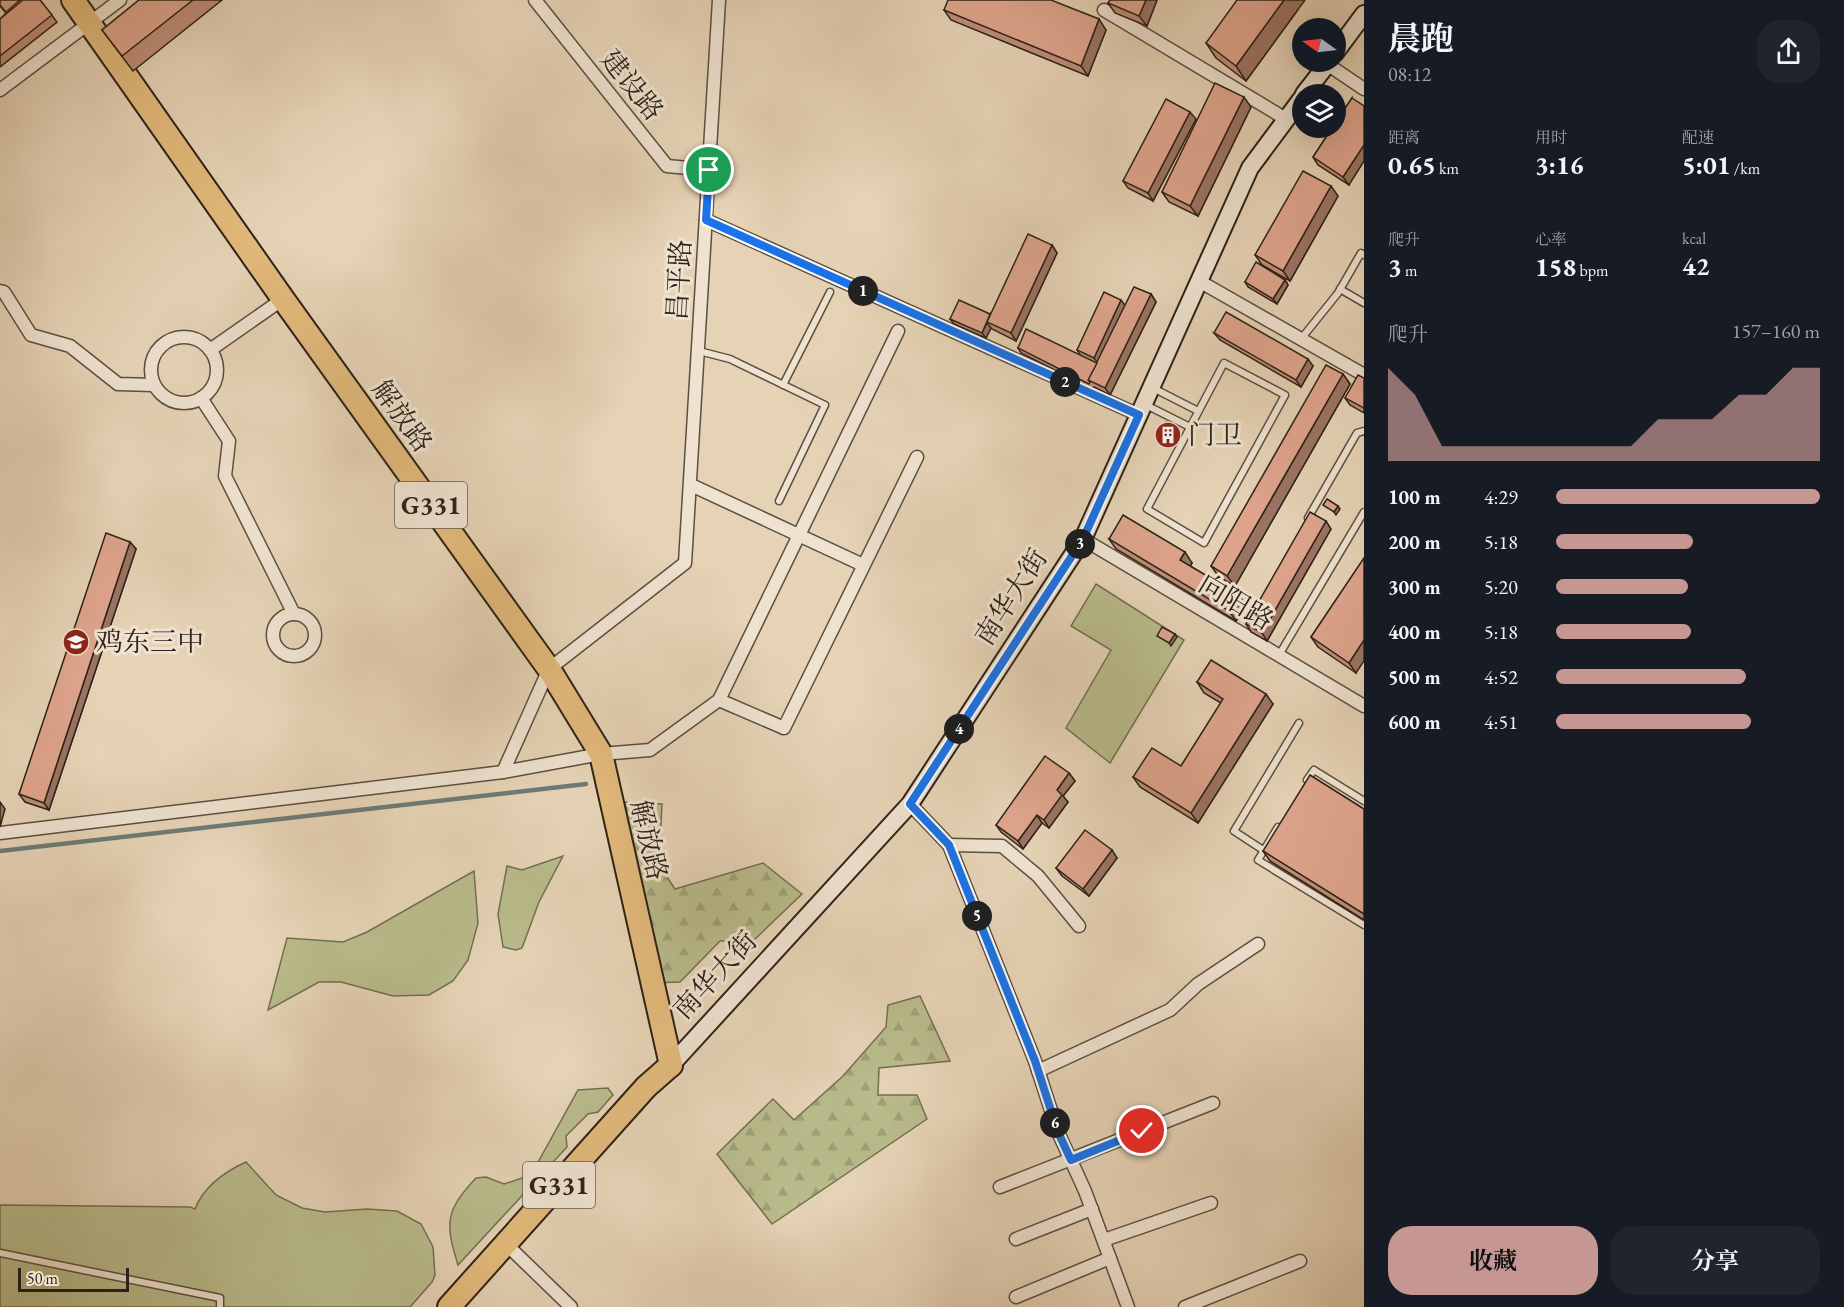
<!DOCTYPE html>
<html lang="zh">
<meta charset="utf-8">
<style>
body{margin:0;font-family:"EB Garamond","Noto Serif SC",serif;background:#20242c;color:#f1f3f6;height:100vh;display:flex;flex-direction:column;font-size:22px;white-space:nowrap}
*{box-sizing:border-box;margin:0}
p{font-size:20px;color:#9ea1a6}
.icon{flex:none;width:33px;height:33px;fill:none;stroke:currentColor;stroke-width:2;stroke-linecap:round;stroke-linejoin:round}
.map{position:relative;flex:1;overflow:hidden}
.sheet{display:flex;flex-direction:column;background:#171b24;width:480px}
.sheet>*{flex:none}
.needle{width:39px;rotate:284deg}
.buttons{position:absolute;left:1292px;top:18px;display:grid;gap:12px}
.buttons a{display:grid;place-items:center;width:54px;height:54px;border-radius:50%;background:#171b24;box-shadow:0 6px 24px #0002;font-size:30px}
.scale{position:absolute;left:18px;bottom:15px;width:111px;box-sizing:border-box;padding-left:6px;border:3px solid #2c2318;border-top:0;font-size:16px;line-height:21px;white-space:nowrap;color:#2c2318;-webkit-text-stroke:4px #efe2d0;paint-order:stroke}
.pin{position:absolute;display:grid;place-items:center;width:51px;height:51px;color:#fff;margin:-26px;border:3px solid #fff;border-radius:50%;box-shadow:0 2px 6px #0007}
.km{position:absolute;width:30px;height:30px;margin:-15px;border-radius:50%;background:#222;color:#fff;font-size:16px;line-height:30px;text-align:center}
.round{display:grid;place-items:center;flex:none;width:63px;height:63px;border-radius:24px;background:#20242c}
.head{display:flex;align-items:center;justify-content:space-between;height:102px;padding:0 24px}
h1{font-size:33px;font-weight:700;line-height:45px}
.metrics{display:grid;grid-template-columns:repeat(3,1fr);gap:9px;height:102px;padding:6px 24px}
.metrics div{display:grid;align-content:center}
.metrics b{font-size:26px;font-weight:700}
.metrics small{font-size:16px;font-weight:400}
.metrics p{font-size:16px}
.chart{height:168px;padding:12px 24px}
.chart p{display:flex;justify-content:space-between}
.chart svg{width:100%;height:108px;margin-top:6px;fill:#c59692;opacity:.7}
.action{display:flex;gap:12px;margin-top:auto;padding:12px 24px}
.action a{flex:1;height:69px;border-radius:24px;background:#c59692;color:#111;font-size:24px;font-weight:700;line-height:69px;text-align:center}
.action a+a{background:#20242c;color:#f1f3f6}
ul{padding:0 24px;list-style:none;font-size:20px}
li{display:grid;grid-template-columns:96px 72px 1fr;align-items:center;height:45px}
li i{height:15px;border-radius:8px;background:#c59692}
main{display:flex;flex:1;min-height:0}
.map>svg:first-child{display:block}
.green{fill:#b9bb8b;stroke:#726f52;stroke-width:1.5}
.forest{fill:url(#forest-firs);stroke:#726f52;stroke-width:1.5}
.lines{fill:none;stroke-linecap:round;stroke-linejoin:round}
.stream{stroke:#6d7b77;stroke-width:4.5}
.lane-casing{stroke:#5a4f40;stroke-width:9}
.street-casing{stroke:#5a4f40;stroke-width:15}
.secondary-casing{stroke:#2c2318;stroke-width:20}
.highway-casing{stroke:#2c2318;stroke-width:26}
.lane{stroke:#efe2d0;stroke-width:6}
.street{stroke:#efe2d0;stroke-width:12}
.secondary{stroke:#efe2d0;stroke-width:16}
.highway{stroke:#e3ba7b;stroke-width:22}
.wall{fill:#c08e79;stroke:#2c2318;stroke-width:1.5}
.shaded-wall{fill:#9c7463;stroke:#2c2318;stroke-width:1.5}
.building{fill:#dfa58d;stroke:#2c2318;stroke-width:1.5}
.route-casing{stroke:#fff;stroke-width:12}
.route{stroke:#1a73e8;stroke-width:8}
.labels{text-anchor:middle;stroke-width:6;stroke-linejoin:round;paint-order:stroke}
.shield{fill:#efe2d0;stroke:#665c4f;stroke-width:1.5}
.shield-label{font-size:26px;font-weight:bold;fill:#2c2318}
.street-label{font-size:27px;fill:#2c2318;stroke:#efe2d0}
.poi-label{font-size:27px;fill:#2c2318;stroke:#efe2d0;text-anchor:start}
</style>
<main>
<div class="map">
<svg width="1364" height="1307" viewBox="0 0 1364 1307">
<defs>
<pattern id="forest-firs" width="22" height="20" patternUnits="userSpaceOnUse" patternTransform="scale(1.5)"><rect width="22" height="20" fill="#b9bb8b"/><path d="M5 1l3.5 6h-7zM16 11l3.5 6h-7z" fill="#9fa077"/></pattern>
</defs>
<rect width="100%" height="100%" fill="#e6d3b6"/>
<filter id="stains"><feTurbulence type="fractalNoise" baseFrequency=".00333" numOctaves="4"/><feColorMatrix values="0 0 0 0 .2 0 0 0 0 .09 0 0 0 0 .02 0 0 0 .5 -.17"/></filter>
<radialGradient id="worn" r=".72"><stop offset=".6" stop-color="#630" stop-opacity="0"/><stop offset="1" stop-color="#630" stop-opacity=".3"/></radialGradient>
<g class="green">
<polygon points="1096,584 1184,640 1110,763 1066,728 1111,650 1071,626"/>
<polygon points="563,856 539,902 522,948 516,950 503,947 498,914 507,866 522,870"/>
<polygon points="474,871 478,923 468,960 453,981 429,995 393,996 341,982 319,982 268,1010 287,938 343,942 367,932"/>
<path d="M608 1088 613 1095 598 1112 588 1114 566 1136 567 1147 458 1265C445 1223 445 1211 476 1178L486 1177 504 1184 528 1176 537 1164 578 1090Z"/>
<path d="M246 1162 276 1195 302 1208 325 1212 367 1209 397 1211 421 1224 433 1247 435 1275 432 1282 410 1307H0V1205L190 1207 195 1209C204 1186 224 1172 246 1162Z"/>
</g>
<g class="forest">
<polygon points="625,802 662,804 659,865 675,889 763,863 802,894 754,940 720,941 680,982 653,983"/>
<polygon points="920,996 950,1061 879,1068 878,1095 917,1095 927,1119 772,1224 717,1154 773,1099 794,1120 843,1076 886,1027 888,1005"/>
</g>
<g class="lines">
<polyline class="stream" points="0,851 586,784"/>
<defs>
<g id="lane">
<polyline points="1340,289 1364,303"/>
<polyline points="1301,339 1338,293 1361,253 1364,255"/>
<polyline points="699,351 730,359 825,405 779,501"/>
<polygon points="1224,363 1285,395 1204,543 1147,509"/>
<polyline points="783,385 830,292"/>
<polyline points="1153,388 1198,411"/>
<polyline points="1144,404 1190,427"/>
<polyline points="1308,518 1357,433 1364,431"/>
<polyline points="1279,655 1364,512"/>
<polyline points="1307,780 1314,770 1364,801"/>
<polyline points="1278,827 1258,860 1364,925"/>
<polyline points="1263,850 1234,831 1299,723"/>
<polyline points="0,1253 220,1298 220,1307"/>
</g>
<g id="street">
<polyline points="535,0 667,166 709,170"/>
<polyline points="1104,10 1286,119"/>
<polyline points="1327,64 1364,89"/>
<polyline points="0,90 120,0"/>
<polyline points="706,220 1139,415"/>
<polyline points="1199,281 1364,375"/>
<polyline points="0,291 4,292 31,335 70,346 118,384 154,385"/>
<circle cx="184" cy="370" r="33"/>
<polyline points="210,350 283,299"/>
<polyline points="201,398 229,441 225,476 294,614"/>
<polyline points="691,485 863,565"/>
<polyline points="1083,539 1364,706"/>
<circle cx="294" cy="635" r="21"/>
<polyline points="719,700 784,728 917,457"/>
<polyline points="503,772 549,669 685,563 719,0"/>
<polyline points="910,804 949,845 1035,1061 1058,1132 1085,1191 1128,1307"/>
<polyline points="0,833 503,772 601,754 650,750 719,700 898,331"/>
<polyline points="949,845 1002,846 1038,876 1079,926"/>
<polyline points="1038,1071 1170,1010 1198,984 1258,944"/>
<polyline points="1000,1187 1213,1103"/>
<polyline points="1016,1239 1092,1209"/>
<polyline points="1104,1240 1211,1203"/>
<polyline points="506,1244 571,1307"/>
<polyline points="1016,1297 1110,1258"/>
<polyline points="1185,1307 1300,1261"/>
</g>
<g id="secondary">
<polyline points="1335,53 1364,14"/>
<polyline points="1304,94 1329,62"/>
<polyline points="671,1065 910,804 1083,539 1250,168 1302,98"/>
</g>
<g id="highway">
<polyline points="73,0 283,299 549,669 601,754 671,1065"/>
<polyline points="449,1307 646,1087 671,1065"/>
</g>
</defs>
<use href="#lane" class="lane-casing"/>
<use href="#street" class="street-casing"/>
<use href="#secondary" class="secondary-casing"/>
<use href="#highway" class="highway-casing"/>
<use href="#lane" class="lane"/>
<use href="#street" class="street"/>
<use href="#secondary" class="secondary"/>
<use href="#highway" class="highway"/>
</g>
<g class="wall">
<polygon points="0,0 40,0 57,22 0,67 0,19 6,13 0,6"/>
<polygon points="139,0 222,0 133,71 102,30"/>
<polygon points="1110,0 1157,0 1147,26 1115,13 1108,3"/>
<polygon points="944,10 1106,30 1088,76 951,20"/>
<polygon points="1297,11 1246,81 1216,58 1206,43"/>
<polygon points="1352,98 1349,185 1318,165 1313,157"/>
<polygon points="1251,107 1198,216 1169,202 1162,192"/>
<polygon points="1196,119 1153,201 1128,188 1123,181"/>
<polygon points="1338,196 1290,281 1262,265 1255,255"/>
<polygon points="1052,245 1057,253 1016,341 992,329 991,328 986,338 954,324 950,319 990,314"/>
<polygon points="1285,280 1288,285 1277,304 1248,287 1245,282"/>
<polygon points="1151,294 1156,302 1110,395 1094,387 1092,389 1021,353 1018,348 1081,356 1077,350"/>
<polygon points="1214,333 1313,366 1301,387 1220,340"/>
<polygon points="1343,374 1350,384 1235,586 1219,577 1211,566"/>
<polygon points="1364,378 1364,413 1350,405 1345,398"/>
<polygon points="1331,529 1267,641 1251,632 1246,624"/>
<polygon points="1109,539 1192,563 1190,566 1239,595 1246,606 1236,621 1116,549"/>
<polygon points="130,542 136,549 49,810 25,802 19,794"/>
<polygon points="1364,558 1356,673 1318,647 1311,637"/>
<polygon points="1197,682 1273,704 1198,823 1140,787 1133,777 1181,766 1221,703 1204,693"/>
<polygon points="1069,773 1075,781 1063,796 1068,802 1049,828 1042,823 1023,849 1001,832 996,825"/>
<polygon points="1364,809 1364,920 1270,861 1263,851"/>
<polygon points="1117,858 1089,896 1062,876 1056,868"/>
</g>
<g class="shaded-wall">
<polygon points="1146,0 1157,0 1147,26 1139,16"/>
<polygon points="1284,0 1305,0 1246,81 1236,66"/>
<polygon points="1099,19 1106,30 1088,76 1081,66"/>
<polygon points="1244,97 1251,107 1198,216 1190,206"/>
<polygon points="1190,112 1196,119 1153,201 1148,193"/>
<polygon points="1364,145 1364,161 1349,185 1343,177"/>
<polygon points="1331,186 1338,196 1290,281 1283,271"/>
<polygon points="1052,245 1057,253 1016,341 1011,333"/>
<polygon points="1285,280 1288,285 1277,304 1273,299"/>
<polygon points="1151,294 1156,302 1110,395 1105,388"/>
<polygon points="1121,300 1127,308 1099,365 1094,358"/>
<polygon points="987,323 991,328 986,338 982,333"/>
<polygon points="1308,359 1313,366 1301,387 1296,380"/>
<polygon points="1343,374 1350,384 1235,586 1227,576"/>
<polygon points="1175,427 1177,429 1168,445 1167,442"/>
<polygon points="1338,506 1340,509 1336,515 1334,512"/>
<polygon points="1326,521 1331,529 1267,641 1262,633"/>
<polygon points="130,542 136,549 49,810 44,803"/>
<polygon points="1185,552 1192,563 1187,571 1180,560"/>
<polygon points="1239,595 1246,606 1236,621 1229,611"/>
<polygon points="1175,634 1177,637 1171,646 1169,643"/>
<polygon points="1364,640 1364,661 1356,673 1349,663"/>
<polygon points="1266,694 1273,704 1198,823 1191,813"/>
<polygon points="1069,773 1075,781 1063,796 1068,802 1049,828 1044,820 1057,790"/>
<polygon points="0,802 5,809 0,827"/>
<polygon points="1037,815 1042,823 1023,849 1018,841"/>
<polygon points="1112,850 1117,858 1089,896 1083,889"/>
</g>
<g class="building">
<polygon points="0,0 20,0 6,12 0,5"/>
<polygon points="23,0 40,0 52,15 0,56 0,19"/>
<polygon points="139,0 193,0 122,56 102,30"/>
<polygon points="948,0 1051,0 1099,19 1081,66 944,10"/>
<polygon points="1110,0 1146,0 1139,16 1108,3"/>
<polygon points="1237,0 1284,0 1236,66 1206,43"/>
<polygon points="1215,83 1244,97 1190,206 1162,192"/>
<polygon points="1352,98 1364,106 1364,145 1343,177 1313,157 1332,128 1335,128 1335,123"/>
<polygon points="1166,99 1190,112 1148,193 1123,181"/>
<polygon points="1303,171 1331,186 1283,271 1255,255"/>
<polygon points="1028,234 1052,245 1011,333 987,322"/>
<polygon points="1256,262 1285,280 1273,299 1245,282"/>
<polygon points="1134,287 1151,294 1105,388 1088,380"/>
<polygon points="1104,292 1121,300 1094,358 1077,350"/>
<polygon points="959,300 990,314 982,333 950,319"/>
<polygon points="1226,312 1308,359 1296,380 1214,333"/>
<polygon points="1026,329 1097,363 1088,380 1090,382 1089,384 1018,348"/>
<polygon points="1326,365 1343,374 1227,576 1211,566"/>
<polygon points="1358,375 1364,378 1364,408 1345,398"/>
<polygon points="1166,422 1175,427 1167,442 1158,438"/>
<polygon points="1327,499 1338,506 1334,512 1323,505"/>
<polygon points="1310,512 1326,521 1262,633 1246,624"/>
<polygon points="1123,515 1185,552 1180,560 1239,595 1229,611 1109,539"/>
<polygon points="106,533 130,542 44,803 19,794"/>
<polygon points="1364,558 1364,640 1349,663 1311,637"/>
<polygon points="1162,627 1175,634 1169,643 1157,636"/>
<polygon points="1211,660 1266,694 1191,813 1133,777 1152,748 1181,766 1223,699 1197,682"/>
<polygon points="1045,756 1069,773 1057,790 1062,795 1044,820 1037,815 1018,841 996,825"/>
<polygon points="1310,775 1364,809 1364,914 1263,851"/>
<polygon points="1085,830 1112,850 1083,889 1056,868"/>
</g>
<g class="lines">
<defs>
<polyline id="route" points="709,170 706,220 1139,415 1083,539 910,804 949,845 1035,1061 1058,1132 1071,1160 1142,1131"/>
</defs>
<use href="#route" class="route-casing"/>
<use href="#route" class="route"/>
</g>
<defs>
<symbol id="building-disc" viewBox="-11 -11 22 22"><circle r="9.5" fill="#8f2418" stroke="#efe2d0"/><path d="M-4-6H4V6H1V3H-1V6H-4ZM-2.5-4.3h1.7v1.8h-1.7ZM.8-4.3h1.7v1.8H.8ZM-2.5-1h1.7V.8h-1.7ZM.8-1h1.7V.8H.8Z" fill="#fff"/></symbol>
<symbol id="school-disc" viewBox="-11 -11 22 22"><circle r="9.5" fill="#8f2418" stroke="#efe2d0"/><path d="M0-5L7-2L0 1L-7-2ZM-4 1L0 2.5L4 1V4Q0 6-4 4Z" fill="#fff"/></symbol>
</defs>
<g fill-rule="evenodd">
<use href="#building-disc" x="1153" y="420" width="30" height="30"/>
<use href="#school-disc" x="61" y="627" width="30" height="30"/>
</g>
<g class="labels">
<g class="shield">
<rect x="395" y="482" width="72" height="46" rx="4.5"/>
<rect x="523" y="1162" width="72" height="46" rx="4.5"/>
</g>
<g class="shield-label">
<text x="431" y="514">G331</text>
<text x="559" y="1194">G331</text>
</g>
<g class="street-label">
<text transform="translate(632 85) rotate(51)" y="9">建设路</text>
<text transform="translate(679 280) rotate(-87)" y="9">昌平路</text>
<text transform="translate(402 416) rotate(54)" y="9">解放路</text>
<text transform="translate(1011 597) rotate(-57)" y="9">南华大街</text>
<text transform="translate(1236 602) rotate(31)" y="9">向阳路</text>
<text transform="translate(649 840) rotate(77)" y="9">解放路</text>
<text transform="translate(715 975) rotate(-47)" y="9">南华大街</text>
</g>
<g class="poi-label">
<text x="1188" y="444">门卫</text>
<text x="96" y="651">鸡东三中</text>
</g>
</g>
<rect width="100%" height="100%" filter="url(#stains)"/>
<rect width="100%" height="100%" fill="url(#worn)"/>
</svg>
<div class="buttons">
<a><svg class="needle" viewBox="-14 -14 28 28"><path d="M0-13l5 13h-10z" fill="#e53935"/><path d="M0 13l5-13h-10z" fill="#9ea1a6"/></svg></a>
<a><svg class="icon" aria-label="layers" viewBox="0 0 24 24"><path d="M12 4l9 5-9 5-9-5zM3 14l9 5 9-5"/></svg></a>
</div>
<div class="scale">50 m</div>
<div class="pin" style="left:709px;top:170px;background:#1e9e55"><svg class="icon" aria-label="arrive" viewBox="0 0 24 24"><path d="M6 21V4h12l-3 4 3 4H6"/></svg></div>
<div class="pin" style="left:1142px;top:1131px;background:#d93025"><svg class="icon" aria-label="check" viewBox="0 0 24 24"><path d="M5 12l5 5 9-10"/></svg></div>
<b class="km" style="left:863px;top:291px">1</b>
<b class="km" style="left:1065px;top:382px">2</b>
<b class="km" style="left:1080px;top:544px">3</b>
<b class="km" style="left:959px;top:729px">4</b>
<b class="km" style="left:977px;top:916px">5</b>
<b class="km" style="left:1055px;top:1123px">6</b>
</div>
<section class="sheet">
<div class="head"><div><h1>晨跑</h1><p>08:12</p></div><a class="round"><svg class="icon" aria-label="share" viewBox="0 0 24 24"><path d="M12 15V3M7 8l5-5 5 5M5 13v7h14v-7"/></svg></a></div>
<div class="metrics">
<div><p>距离</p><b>0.65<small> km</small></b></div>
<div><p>用时</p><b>3:16</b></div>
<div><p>配速</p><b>5:01<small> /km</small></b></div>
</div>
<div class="metrics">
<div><p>爬升</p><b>3<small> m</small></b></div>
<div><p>心率</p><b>158<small> bpm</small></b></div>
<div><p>kcal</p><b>42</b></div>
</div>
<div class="chart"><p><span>爬升</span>157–160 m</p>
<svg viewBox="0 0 160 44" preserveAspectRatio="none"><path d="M0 44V6L10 17L20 38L30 38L40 38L50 38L60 38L70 38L80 38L90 38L100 27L110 27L120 27L130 17L140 17L150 6L160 6V44z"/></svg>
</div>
<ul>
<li><b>100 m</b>4:29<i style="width:100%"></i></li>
<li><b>200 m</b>5:18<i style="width:52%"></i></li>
<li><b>300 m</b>5:20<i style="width:50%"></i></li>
<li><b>400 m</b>5:18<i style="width:51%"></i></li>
<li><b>500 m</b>4:52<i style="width:72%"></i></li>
<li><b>600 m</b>4:51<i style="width:74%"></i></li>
</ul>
<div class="action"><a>收藏</a><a>分享</a></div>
</section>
</main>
